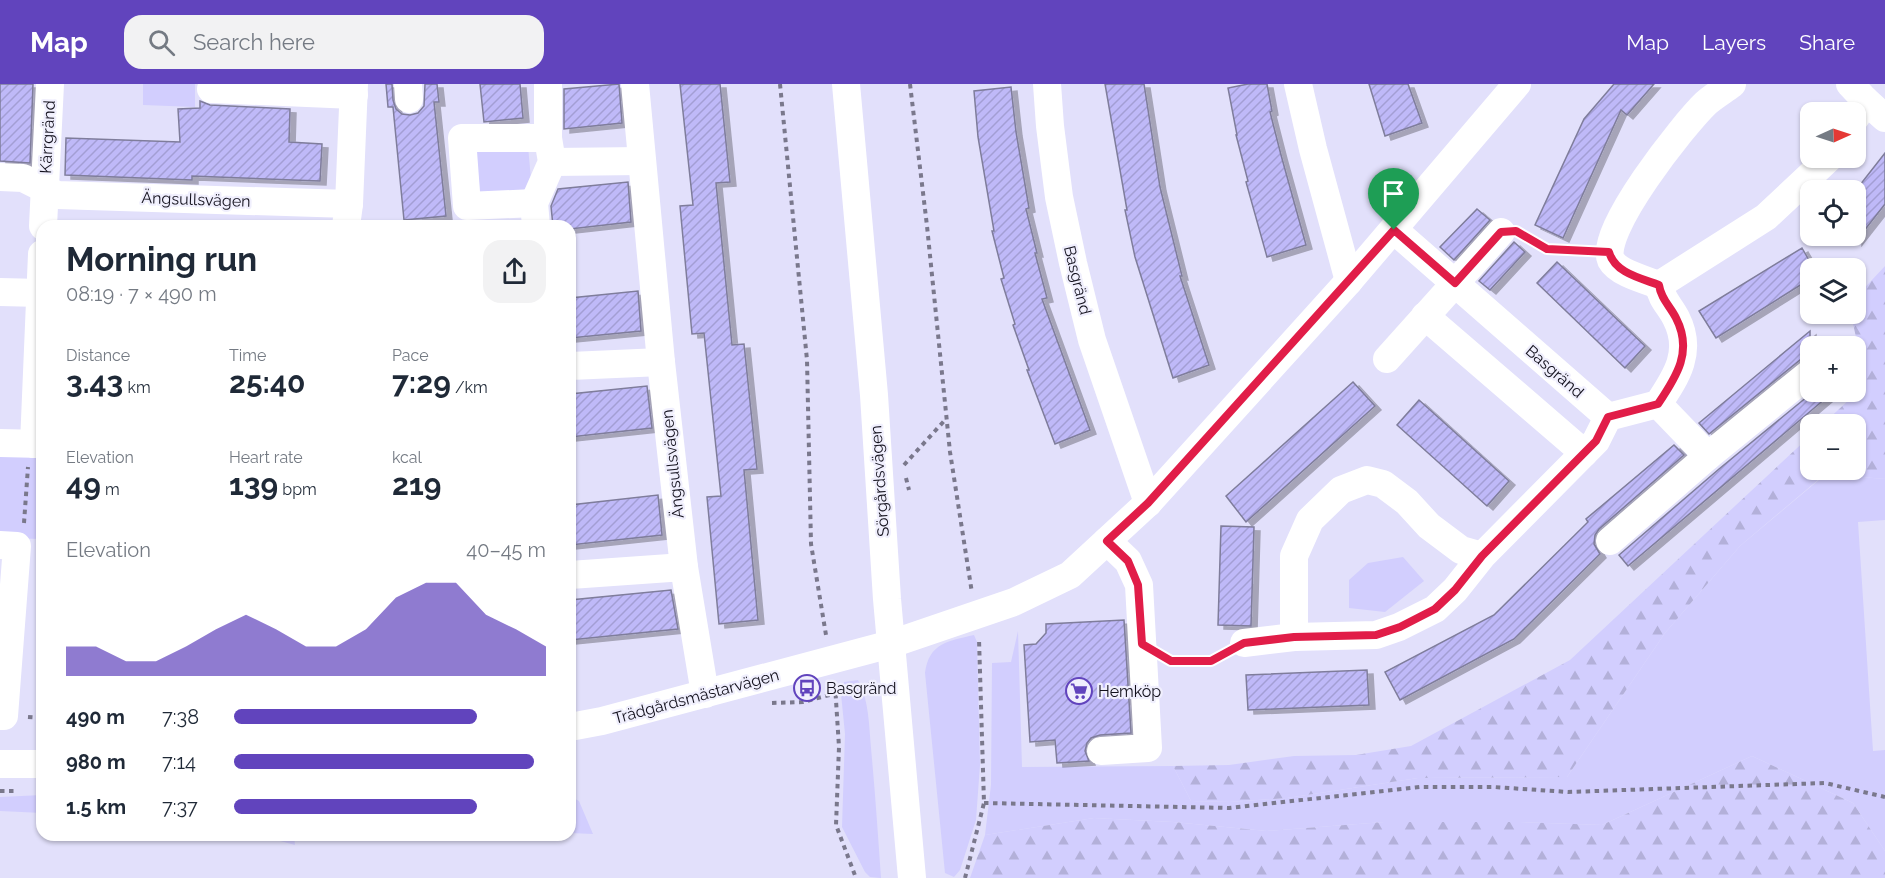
<!DOCTYPE html>
<meta charset="utf-8">
<style>
body{margin:0;font-family:Raleway,sans-serif;background:#f2f2f3;color:#1f2937;height:100vh;display:flex;flex-direction:column;font-size:22px;white-space:nowrap}
*{box-sizing:border-box;margin:0}
p{font-size:20px;color:#747a83}
.icon{flex:none;width:33px;height:33px;fill:none;stroke:currentColor;stroke-width:2;stroke-linecap:round;stroke-linejoin:round}
.map{position:relative;flex:1;overflow:hidden}
.drawer{position:absolute;left:36px;top:136px;width:540px;height:621px;display:flex;flex-direction:column;background:#fff;border-radius:18px;box-shadow:0 2px 4px #0004}
.drawer>*{flex:none}
.needle{width:39px;rotate:87deg}
.buttons{position:absolute;left:1800px;top:18px;display:grid;gap:12px}
.buttons a{display:grid;place-items:center;width:66px;height:66px;border-radius:12px;background:#fff;box-shadow:0 2px 4px #0004;font-size:30px}
.pin{position:absolute;display:grid;place-items:center;width:51px;height:51px;color:#fff;margin:-62px -26px;border-radius:50% 50% 50% 0;rotate:-45deg;box-shadow:0 0 6px #0007}
.pin .icon{rotate:45deg}
.round{display:grid;place-items:center;flex:none;width:63px;height:63px;border-radius:18px;background:#f2f2f3}
.head{display:flex;align-items:center;justify-content:space-between;height:102px;padding:0 30px}
h1{font-size:33px;font-weight:700;line-height:45px}
.metrics{display:grid;grid-template-columns:repeat(3,1fr);gap:9px;height:102px;padding:6px 30px}
.metrics div{display:grid;align-content:center}
.metrics b{font-size:30px;font-weight:700}
.metrics small{font-size:16px;font-weight:400}
.metrics p{font-size:16px}
.chart{height:168px;padding:12px 30px}
.chart p{display:flex;justify-content:space-between}
.chart svg{width:100%;height:108px;margin-top:6px;fill:#6144bd;opacity:.7}
ul{padding:0 30px;list-style:none;font-size:20px}
li{display:grid;grid-template-columns:96px 72px 1fr;align-items:center;height:45px}
li i{height:15px;border-radius:8px;background:#6144bd}
header{display:flex;align-items:center;gap:36px;box-sizing:border-box;height:84px;padding:0 30px;background:#6144bd;color:#fff}
header strong{font-size:28px}
nav{display:flex;gap:33px;margin-inline-start:auto;font-size:21px}
.search{width:420px;height:54px;background:#f2f2f3;display:flex;align-items:center;gap:15px;box-sizing:border-box;padding:0 21px;border-radius:18px;color:#747a83;font-size:22px}
.map>svg:first-child{display:block}
.green{fill:#d2cefe}
.forest{fill:url(#forest-firs)}
.building{fill:url(#building-hatch);stroke:#7f7d9b;stroke-width:1.5;filter:url(#shadow)}
.lines{fill:none;stroke-linecap:round;stroke-linejoin:round}
.path{stroke:#7a788c;stroke-width:4;stroke-dasharray:4.5 4.5;stroke-linecap:butt}
.minor{stroke:#fff;stroke-width:28}
.route-casing{stroke:#fff;stroke-width:12}
.route{stroke:#e11d48;stroke-width:8}
.labels{text-anchor:middle;stroke-width:4.5;stroke-linejoin:round;paint-order:stroke}
.street-label{font-size:16px;fill:#12101c;stroke:#f0effd}
.poi-label{font-size:16px;fill:#12101c;stroke:#f0effd;text-anchor:start}
</style>
<header>
<strong>Map</strong>
<div class="search"><svg class="icon" aria-label="search" viewBox="0 0 24 24"><circle cx="10" cy="10" r="6"/><path d="M15 15l6 6"/></svg>Search here</div>
<nav><a>Map</a><a>Layers</a><a>Share</a></nav>
</header>
<div class="map">
<svg width="1885" height="794" viewBox="0 0 1885 794">
<defs>
<pattern id="forest-firs" width="22" height="20" patternUnits="userSpaceOnUse" patternTransform="scale(1.5)"><rect width="22" height="20" fill="#d2cefe"/><path d="M5 1l3.5 6h-7zM16 11l3.5 6h-7z" fill="#b3b0d9"/></pattern>
<pattern id="building-hatch" width="6" height="6" patternUnits="userSpaceOnUse" patternTransform="scale(1.5)"><rect width="6" height="6" fill="#bfb9f8"/><path d="M-1 1l2-2M0 6l6-6M5 7l2-2" fill="none" stroke="#a39ed4"/></pattern>
<filter id="shadow"><feDropShadow dx="6" dy="4" stdDeviation="0" flood-color="#0004"/></filter>
</defs>
<rect width="100%" height="100%" fill="#e2e0fb"/>
<g class="green">
<polygon points="143,0 195,0 195,23 143,21"/>
<polygon points="528,62 532,106 480,110 476,67"/>
<polygon points="0,372 42,373 42,455 0,454"/>
<polygon points="1826,390 1885,395 1885,436 1858,438 1873,667 1885,666 1885,767 1853,719 1752,672 1602,741 1520,738 1384,738 1267,747 1173,738 1094,734 985,751 991,701 992,579 1011,578 1018,547 1022,683 1173,682 1191,717 1230,718 1287,714 1418,694 1567,693 1665,549 1740,462"/>
<polygon points="1403,473 1424,497 1385,528 1349,524 1349,496 1368,479"/>
<path d="M974 551 977 558 980 681 976 736 960 786 954 793 945 789 925 589C929 559 948 557 974 551Z"/>
<path d="M858 596C869 616 869 641 871 664 875 707 878 750 881 794L870 793 865 788 842 743 845 650 841 610 844 598Z"/>
<polygon points="42,711 42,729 0,727 0,713"/>
<polygon points="570,712 579,717 593,750 570,749"/>
<polygon points="262,752 294,752 295,761"/>
</g>
<g class="forest">
<polygon points="1885,182 1885,395 1825,390 1740,462 1665,549 1567,693 1418,694 1287,714 1230,718 1191,717 1173,682 1229,681 1294,672 1356,671 1411,662 1570,576 1810,352 1810,386 1856,386 1856,340 1823,340 1866,300 1851,230 1856,230 1856,213"/>
<polygon points="1752,672 1853,719 1885,767 1885,794 970,794 985,751 1094,734 1173,738 1267,747 1384,738 1520,738 1602,741"/>
</g>
<g class="building">
<polygon points="0,0 33,0 30,79 0,77"/>
<polygon points="386,0 392,0 393,16 396,25 402,30 410,31 418,29 424,22 425,0 437,0 439,18 434,18 446,132 404,136 393,23 388,23"/>
<polygon points="480,0 520,0 523,34 484,38"/>
<polygon points="619,0 622,39 564,45 564,5"/>
<polygon points="680,0 720,0 730,98 716,99 732,261 744,260 757,385 744,386 758,536 719,540 707,413 721,412 704,249 692,250 684,165 680,122 693,121"/>
<polygon points="1105,0 1144,0 1160,103 1182,192 1180,192 1209,281 1173,294 1135,173 1125,126 1127,126"/>
<polygon points="1248,0 1267,0 1272,27 1270,28 1281,71 1306,161 1267,173 1246,98 1248,97 1236,51 1237,51 1228,4"/>
<polygon points="1369,0 1408,0 1422,39 1385,52"/>
<polygon points="1614,0 1654,0 1627,31 1621,26 1563,154 1535,141 1584,35"/>
<polygon points="1011,3 1016,48 1029,124 1026,125 1037,169 1035,169 1047,214 1042,215 1090,346 1055,360 1027,286 1029,286 1013,241 1015,240 1001,195 1004,194 992,147 994,147 978,53 974,7"/>
<polygon points="200,17 210,21 290,25 289,58 322,60 320,97 192,92 192,96 65,91 66,54 180,58 178,25 200,24"/>
<polygon points="1885,69 1885,120 1856,157 1856,106"/>
<polygon points="628,98 631,138 570,145 570,142 553,142 551,122 558,105"/>
<polygon points="1477,125 1490,136 1454,176 1440,163"/>
<polygon points="1514,158 1525,168 1490,206 1479,197"/>
<polygon points="1802,164 1810,178 1810,195 1716,254 1699,227"/>
<polygon points="1557,178 1645,262 1625,284 1537,199"/>
<polygon points="638,207 641,247 570,254 570,214"/>
<polygon points="1810,247 1810,273 1800,276 1709,350 1699,339"/>
<polygon points="1353,298 1375,322 1246,438 1226,412"/>
<polygon points="647,302 652,344 570,353 570,310"/>
<polygon points="1813,308 1833,308 1628,482 1619,471 1719,385"/>
<polygon points="1419,316 1509,397 1487,422 1397,341"/>
<polygon points="1674,361 1684,371 1599,445 1595,451 1594,460 1600,470 1514,555 1400,616 1385,588 1494,531 1588,438 1586,435"/>
<polygon points="658,411 662,451 570,461 570,421"/>
<polygon points="1221,442 1254,443 1251,542 1218,541"/>
<polygon points="671,506 678,545 570,556 570,516"/>
<polygon points="1124,536 1131,649 1100,651 1091,654 1087,659 1085,667 1089,677 1057,679 1055,656 1030,658 1024,561 1036,560 1046,549 1046,540"/>
<polygon points="1367,586 1369,621 1248,626 1246,591"/>
</g>
<g class="lines">
<g class="path">
<polyline points="780,0 807,276 811,460 826,551"/>
<polyline points="910,0 927,142 950,368 972,509"/>
<polyline points="1523,151 1547,165 1587,167"/>
<polyline points="904,381 945,336"/>
<polyline points="906,394 909,406"/>
<polyline points="24,439 28,383"/>
<polyline points="1168,575 1171,577 1211,577 1224,569"/>
<polyline points="835,601 839,663 836,741 856,794"/>
<polyline points="772,619 803,618 871,600"/>
<polyline points="28,633 42,634"/>
<polyline points="0,707 17,707"/>
<polyline points="984,719 1229,724 1420,703 1494,703 1568,708 1825,699 1885,713"/>
<polyline points="965,794 984,719 979,555"/>
</g>
<g class="minor">
<polyline points="408,0 409,15"/>
<polyline points="635,0 661,278 684,483 705,610"/>
<polyline points="846,0 874,311 887,515 912,794"/>
<polyline points="1047,0 1050,42 1059,113 1073,179 1092,256 1148,419"/>
<polyline points="1298,0 1313,65 1349,197"/>
<polyline points="1850,0 1865,16 1856,33"/>
<polyline points="211,5 354,11"/>
<polyline points="1865,16 1885,34"/>
<polyline points="552,78 642,77"/>
<polyline points="0,93 23,94 57,111 349,120"/>
<polyline points="534,119 467,122 462,54 548,54"/>
<polyline points="43,142 50,0"/>
<polyline points="346,142 349,120 354,0"/>
<polyline points="536,142 534,119 552,78 548,54 548,0"/>
<polyline points="1394,146 1608,333"/>
<path d="M1659 201C1646 196 1618 189 1611 176 1598 148 1684 40 1706 19 1714 12 1724 6 1732 0"/>
<polyline points="1659,201 1766,133 1829,74"/>
<polyline points="0,208 41,209"/>
<polyline points="1425,232 1584,369"/>
<polyline points="1387,275 1501,148"/>
<polyline points="570,282 661,278"/>
<polyline points="1658,320 1708,372"/>
<polyline points="0,359 42,360"/>
<polyline points="34,360 42,170"/>
<polyline points="1610,457 1708,372 1810,289"/>
<polyline points="0,461 17,462 4,632 0,632"/>
<path d="M1482 472 1455 506 1435 525 1399 543 1376 551 1294 553V472L1310 436 1341 406 1367 396 1383 400 1407 418 1429 442 1461 466 1482 472 1596 357 1608 333 1658 320C1677 292 1693 267 1676 234 1670 222 1661 215 1659 201"/>
<polyline points="570,491 684,483"/>
<polyline points="1244,559 1294,553"/>
<polyline points="570,643 602,637 891,560 1014,518 1070,491 1148,419 1349,197 1517,0"/>
<polyline points="1101,667 1148,664 1139,501 1128,477 1107,457"/>
<polyline points="0,680 42,680"/>
</g>
</g>
<g class="lines">
<defs>
<path id="route" d="M1394 146 1455 199 1501 148 1516 147 1547 165 1609 168C1615 189 1640 194 1659 201 1661 215 1670 222 1676 234 1693 267 1677 292 1658 320L1608 333 1596 357 1482 472 1455 506 1435 525 1400 543 1376 551 1294 553 1244 559 1211 577H1171L1142 560 1138 501 1128 477 1107 457 1148 419Z"/>
</defs>
<use href="#route" class="route-casing"/>
<use href="#route" class="route"/>
</g>
<defs>
<symbol id="bus-ring" viewBox="-11 -11 22 22"><circle r="9.5" fill="#f0effd" stroke="#6144bd" stroke-width="1.5"/><path d="M-5-6H5V4H4V6H2V4H-2V6H-4V4H-5ZM-3.5-4V0h7V-4ZM-3.5 1.2v1.5H-2V1.2ZM2 1.2v1.5H3.5V1.2Z" fill="#6144bd"/></symbol>
<symbol id="supermarket-ring" viewBox="-11 -11 22 22"><circle r="9.5" fill="#f0effd" stroke="#6144bd" stroke-width="1.5"/><path d="M-6-5.5h2.5l.6 2H6L4.5 2H-2.5L-4.4-4H-6ZM-1.5 3.2a1.3 1.3 0 1 0 .1 0ZM3 3.2a1.3 1.3 0 1 0 .1 0Z" fill="#6144bd"/></symbol>
</defs>
<g fill-rule="evenodd">
<use href="#bus-ring" x="792" y="589" width="30" height="30"/>
<use href="#supermarket-ring" x="1064" y="592" width="30" height="30"/>
</g>
<g class="labels">
<g class="street-label">
<text transform="translate(47 53) rotate(-87)" y="6">Kärrgränd</text>
<text transform="translate(196 115) rotate(2)" y="6">Ängsullsvägen</text>
<text transform="translate(1078 196) rotate(76)" y="6">Basgränd</text>
<text transform="translate(1555 287) rotate(41)" y="6">Basgränd</text>
<text transform="translate(672 380) rotate(-96)" y="6">Ängsullsvägen</text>
<text transform="translate(879 397) rotate(-94)" y="6">Sörgårdsvägen</text>
<text transform="translate(696 612) rotate(-15)" y="6">Trädgårdsmästarvägen</text>
</g>
<g class="poi-label">
<text x="826" y="610">Basgränd</text>
<text x="1098" y="613">Hemköp</text>
</g>
</g>
</svg>
<div class="buttons">
<a><svg class="needle" viewBox="-14 -14 28 28"><path d="M0-13l5 13h-10z" fill="#e53935"/><path d="M0 13l5-13h-10z" fill="#747a83"/></svg></a>
<a><svg class="icon" aria-label="locate" viewBox="0 0 24 24"><circle cx="12" cy="12" r="6"/><path d="M12 2v4M12 18v4M2 12h4M18 12h4"/></svg></a>
<a><svg class="icon" aria-label="layers" viewBox="0 0 24 24"><path d="M12 4l9 5-9 5-9-5zM3 14l9 5 9-5"/></svg></a>
<a>+</a>
<a>−</a>
</div>
<div class="pin" style="left:1394px;top:146px;background:#1e9e55"><svg class="icon" aria-label="arrive" viewBox="0 0 24 24"><path d="M6 21V4h12l-3 4 3 4H6"/></svg></div>
<section class="drawer">
<div class="head"><div><h1>Morning run</h1><p>08:19 · 7 × 490 m</p></div><a class="round"><svg class="icon" aria-label="share" viewBox="0 0 24 24"><path d="M12 15V3M7 8l5-5 5 5M5 13v7h14v-7"/></svg></a></div>
<div class="metrics">
<div><p>Distance</p><b>3.43<small> km</small></b></div>
<div><p>Time</p><b>25:40</b></div>
<div><p>Pace</p><b>7:29<small> /km</small></b></div>
</div>
<div class="metrics">
<div><p>Elevation</p><b>49<small> m</small></b></div>
<div><p>Heart rate</p><b>139<small> bpm</small></b></div>
<div><p>kcal</p><b>219</b></div>
</div>
<div class="chart"><p><span>Elevation</span>40–45 m</p>
<svg viewBox="0 0 160 44" preserveAspectRatio="none"><path d="M0 44V32L10 32L20 38L30 38L40 32L50 25L60 19L70 25L80 32L90 32L100 25L110 12L120 6L130 6L140 19L150 25L160 32V44z"/></svg>
</div>
<ul>
<li><b>490 m</b>7:38<i style="width:78%"></i></li>
<li><b>980 m</b>7:14<i style="width:96%"></i></li>
<li><b>1.5 km</b>7:37<i style="width:78%"></i></li>
</ul>
</section>
</div>
